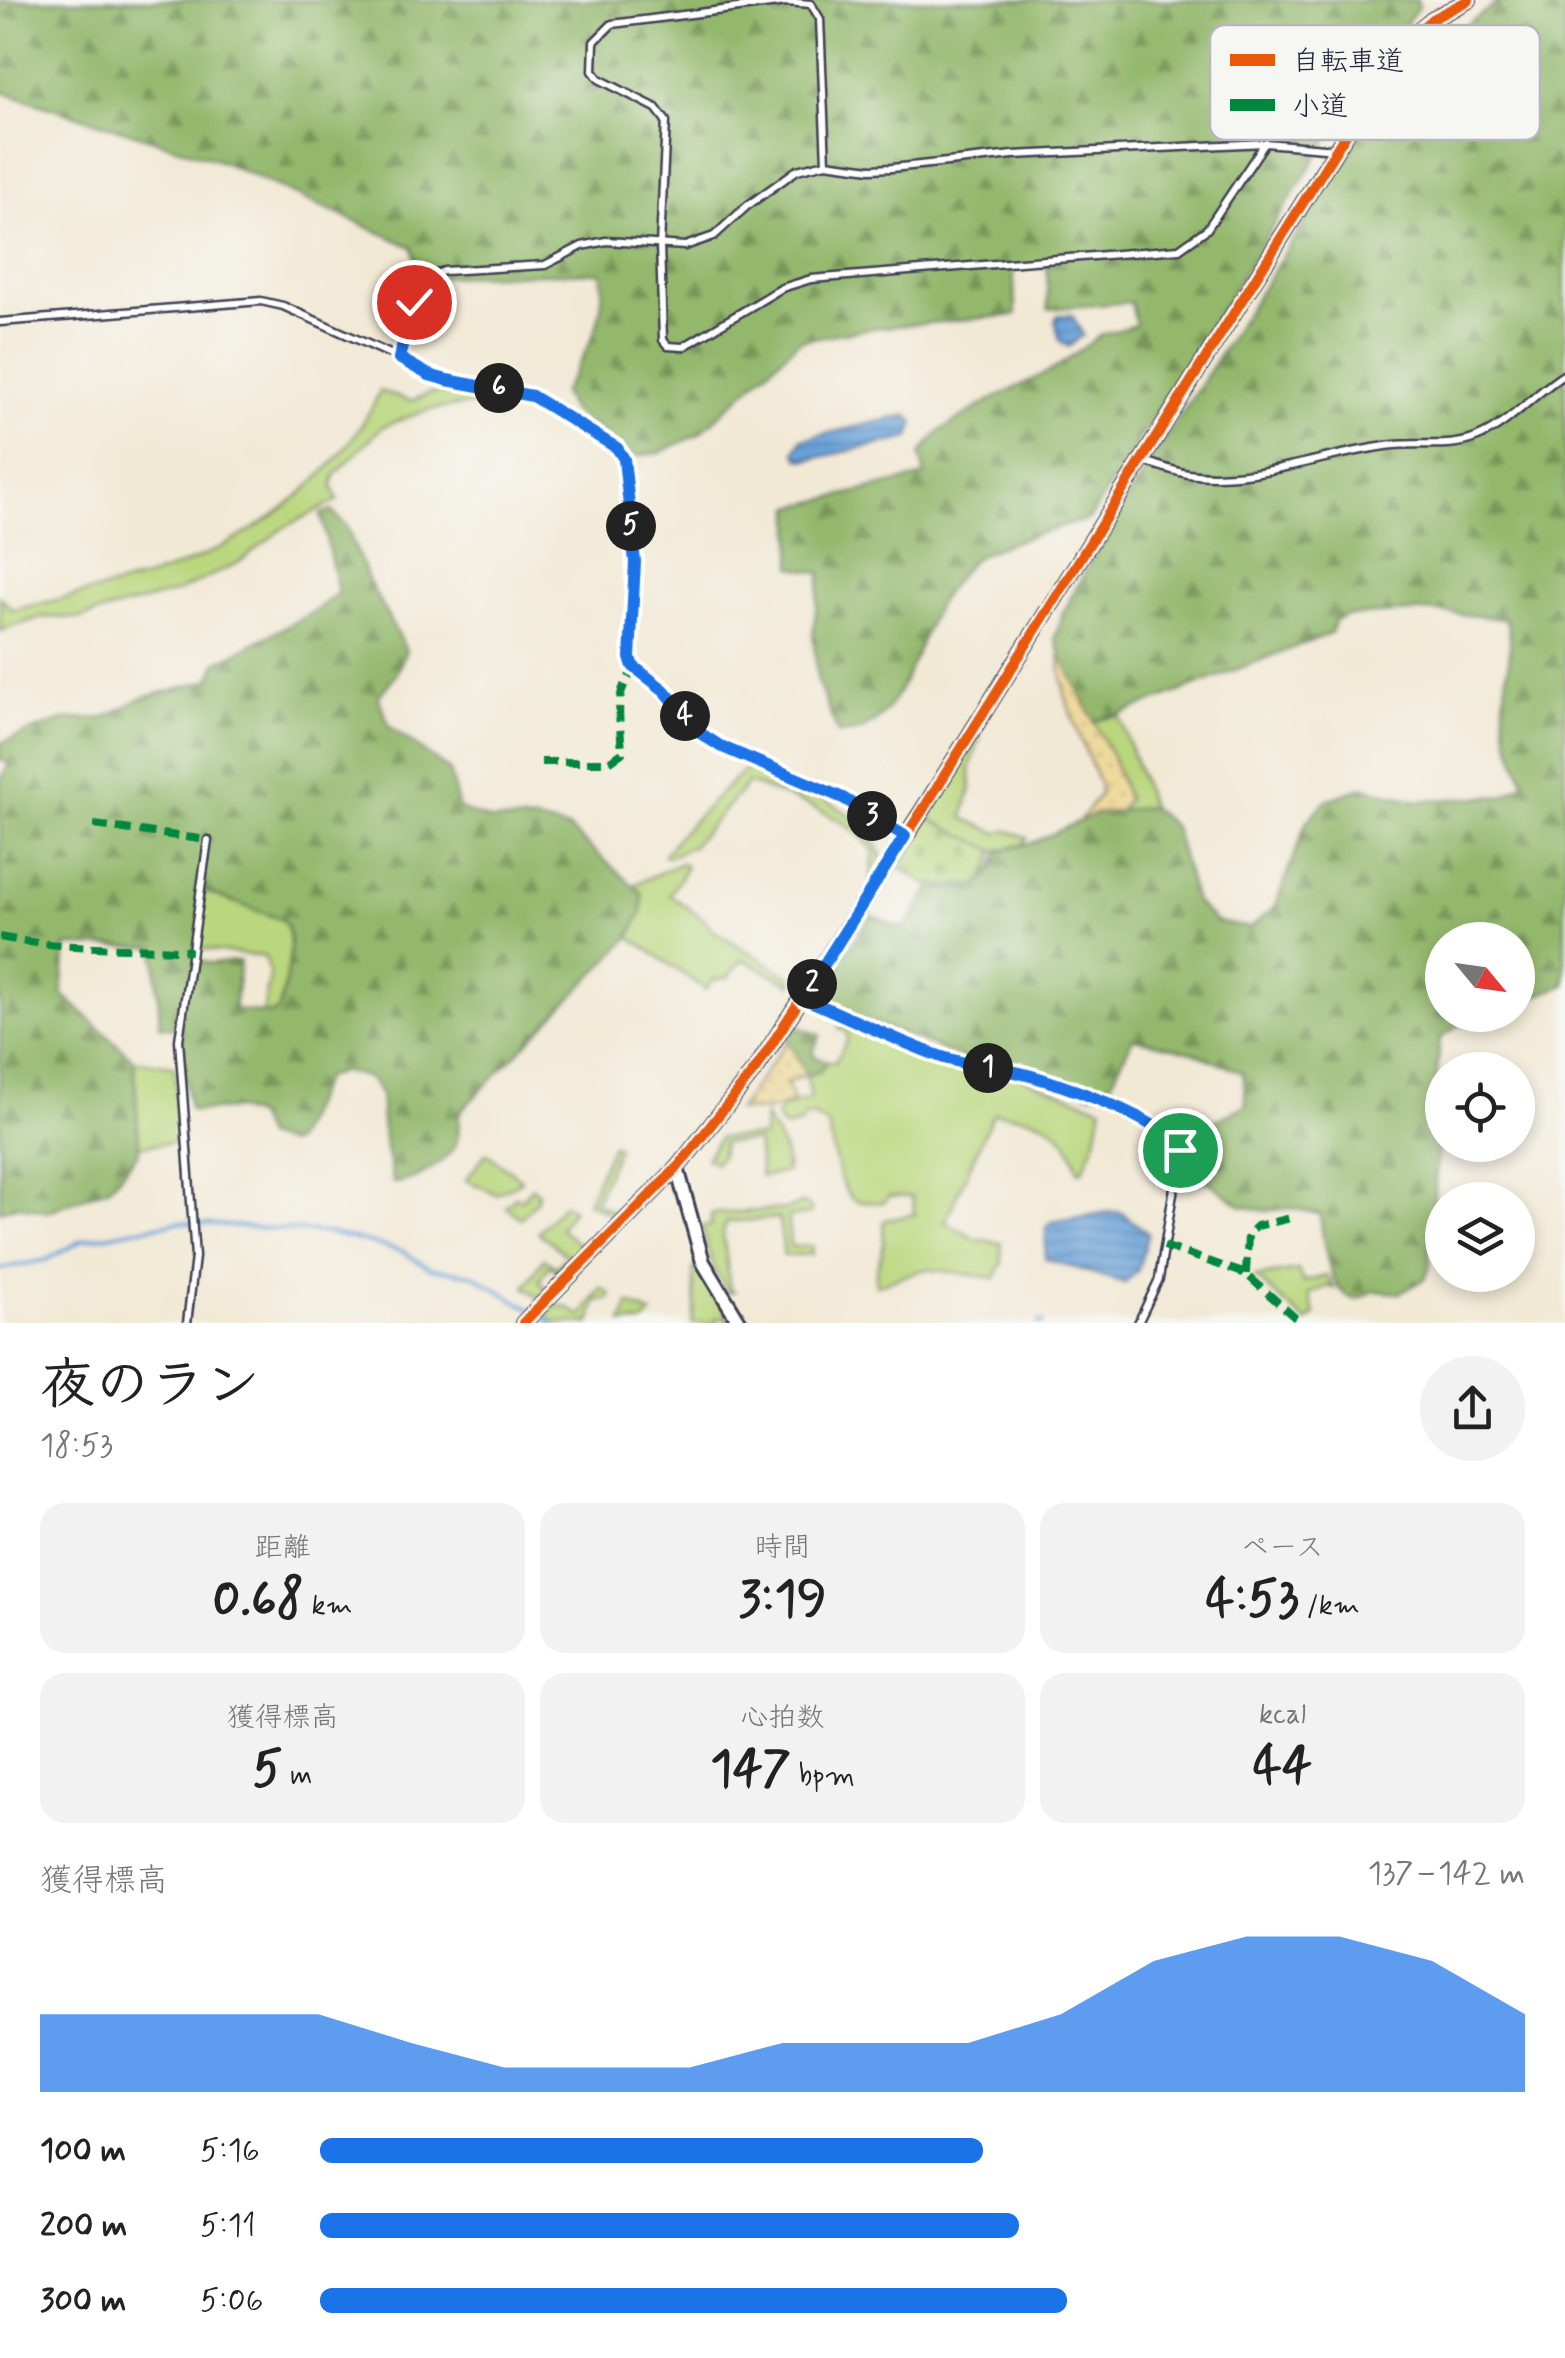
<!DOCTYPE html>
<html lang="ja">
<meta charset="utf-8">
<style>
body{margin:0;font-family:Mynerve,"Klee One",sans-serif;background:#f2f2f2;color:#222;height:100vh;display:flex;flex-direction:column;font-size:38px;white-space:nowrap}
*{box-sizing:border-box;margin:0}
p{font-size:32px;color:#767676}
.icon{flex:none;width:55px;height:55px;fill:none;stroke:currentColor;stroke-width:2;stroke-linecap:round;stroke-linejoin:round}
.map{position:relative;height:1323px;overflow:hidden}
.details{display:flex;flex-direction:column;background:#fff;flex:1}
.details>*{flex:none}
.needle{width:65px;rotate:119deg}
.tools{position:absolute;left:1425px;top:922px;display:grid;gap:20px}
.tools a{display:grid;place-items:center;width:110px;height:110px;border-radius:50%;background:#fff;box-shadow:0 5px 15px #0003;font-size:50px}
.pin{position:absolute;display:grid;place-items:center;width:85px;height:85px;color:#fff;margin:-42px;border:5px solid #fff;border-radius:50%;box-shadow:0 2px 10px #0007}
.km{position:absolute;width:50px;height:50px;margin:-25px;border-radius:50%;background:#222;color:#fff;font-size:28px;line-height:50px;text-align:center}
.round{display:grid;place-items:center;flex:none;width:105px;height:105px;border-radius:52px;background:#f2f2f2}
.overview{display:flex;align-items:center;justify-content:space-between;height:170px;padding:0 40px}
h1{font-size:55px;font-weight:700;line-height:75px}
.metrics{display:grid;grid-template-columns:repeat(3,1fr);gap:15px;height:170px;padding:10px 40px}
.metrics div{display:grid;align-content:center;border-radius:25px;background:#f2f2f2;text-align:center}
.metrics b{font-size:50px;font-weight:700}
.metrics small{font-size:28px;font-weight:400}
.metrics p{font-size:28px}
.chart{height:280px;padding:20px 40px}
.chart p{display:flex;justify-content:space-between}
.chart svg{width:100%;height:180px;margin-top:10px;fill:#1a73e8;opacity:.7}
ul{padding:0 40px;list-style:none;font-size:32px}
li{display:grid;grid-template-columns:160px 120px 1fr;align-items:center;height:75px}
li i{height:25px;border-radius:12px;background:#1a73e8}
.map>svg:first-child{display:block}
.grass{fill:#bad77d;stroke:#6e7c5c;stroke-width:2.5}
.forest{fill:url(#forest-firs);stroke:#5a6d54;stroke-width:2.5;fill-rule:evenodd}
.sand{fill:url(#sand-dots);stroke:#887e6c;stroke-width:2.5}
.cemetery{fill:url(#cemetery-stones);stroke:#6e7c5c;stroke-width:2.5}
.water{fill:url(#water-rules);stroke:#46628a;stroke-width:2.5}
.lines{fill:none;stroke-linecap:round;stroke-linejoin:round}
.stream{stroke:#6ba2d9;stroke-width:4}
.service-casing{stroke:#414052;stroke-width:11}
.minor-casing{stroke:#414052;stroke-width:18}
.service{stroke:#fff;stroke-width:6}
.minor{stroke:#fff;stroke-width:12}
.quiet{stroke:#00873e;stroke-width:8;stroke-dasharray:15 8;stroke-linecap:butt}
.cycleway-casing{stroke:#f6f6f2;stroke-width:16}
.cycleway{stroke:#e8590c;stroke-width:10}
.route-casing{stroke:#fff;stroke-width:20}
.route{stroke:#1a73e8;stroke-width:12}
.key{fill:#f6f6f2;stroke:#b6b6bb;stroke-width:2.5}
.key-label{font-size:28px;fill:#22223b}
</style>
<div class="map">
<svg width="1565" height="1323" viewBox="0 0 1565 1323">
<defs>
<pattern id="forest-firs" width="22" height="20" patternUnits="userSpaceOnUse" patternTransform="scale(2.5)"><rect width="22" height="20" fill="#93b86c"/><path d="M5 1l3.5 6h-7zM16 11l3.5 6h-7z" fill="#78955a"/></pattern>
<pattern id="sand-dots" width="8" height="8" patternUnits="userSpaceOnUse" patternTransform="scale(2.5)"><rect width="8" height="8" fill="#eeda9e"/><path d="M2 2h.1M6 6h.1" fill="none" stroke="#ccbb89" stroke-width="1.8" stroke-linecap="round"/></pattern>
<pattern id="cemetery-stones" width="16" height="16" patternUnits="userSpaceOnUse" patternTransform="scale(2.5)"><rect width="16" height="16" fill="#bad77d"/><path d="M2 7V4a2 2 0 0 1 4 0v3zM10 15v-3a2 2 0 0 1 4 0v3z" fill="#a0b86d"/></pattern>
<pattern id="water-rules" width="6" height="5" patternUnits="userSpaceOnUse" patternTransform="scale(2.5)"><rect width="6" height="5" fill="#6ba2d9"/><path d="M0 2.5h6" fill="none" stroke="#5884b1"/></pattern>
</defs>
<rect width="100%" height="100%" fill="#f6f6f2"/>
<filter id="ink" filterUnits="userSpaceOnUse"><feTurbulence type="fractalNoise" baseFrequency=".01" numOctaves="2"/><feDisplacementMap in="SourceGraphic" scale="20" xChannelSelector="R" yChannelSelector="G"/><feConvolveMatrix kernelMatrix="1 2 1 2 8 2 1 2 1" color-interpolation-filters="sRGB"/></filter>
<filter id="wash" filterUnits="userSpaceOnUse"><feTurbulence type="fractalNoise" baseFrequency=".0048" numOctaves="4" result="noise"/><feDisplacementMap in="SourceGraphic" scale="40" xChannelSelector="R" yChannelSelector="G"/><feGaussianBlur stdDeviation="2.25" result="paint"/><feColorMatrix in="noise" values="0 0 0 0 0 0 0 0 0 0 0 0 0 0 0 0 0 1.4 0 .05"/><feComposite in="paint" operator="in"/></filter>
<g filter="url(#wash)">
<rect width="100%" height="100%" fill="#f2e9d5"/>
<g class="grass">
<path d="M380 391 411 401 430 393 446 392 515 399 427 410 382 427 335 475 332 486 338 500 283 528 238 563 177 592 80 618 42 617 0 631V597L13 610C60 598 109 590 155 575 247 544 339 482 380 391Z"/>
<polygon points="1119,715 1151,807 1120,811 1127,798 1112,757 1093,721"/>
<polygon points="977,733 981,734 970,769 971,789 963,818 998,833 1006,830 1027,837 1024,844 995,851 928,818"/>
<path d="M746 768C798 789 860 802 883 858L870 883 874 852C848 814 789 798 748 783L692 846 669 857 663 856 679 835Z"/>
<polygon points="681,863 686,867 670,895 704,919 713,930 792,978 792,985 743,959 728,977 712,980 706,990 630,937 642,911 642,893 633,885"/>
<path d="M204 891 283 920C299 942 284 985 279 1010L272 1015 263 1014 270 975 265 957 194 948Z"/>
<path d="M844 1019 934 1057 968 1068 1017 1076 1102 1107 1096 1139 1083 1170 1079 1172C1067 1125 1042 1117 995 1113L992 1116 945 1222 975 1239 1001 1243 1002 1264 995 1278 926 1269 876 1285C875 1268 877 1268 882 1253 885 1242 881 1232 885 1220L915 1214 912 1197 889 1196 884 1202C875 1202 858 1204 851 1198 838 1186 832 1143 828 1125L812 1116 803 1118 801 1124 784 1128 776 1117 781 1108 811 1098 806 1075 820 1071 827 1062H835L847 1040V1033L839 1028Z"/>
<polygon points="134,1060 174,1066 181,1142 139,1146"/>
<path d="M765 1117C777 1138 787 1145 786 1172L761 1177 757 1141 723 1143 721 1156 715 1163 706 1158 719 1138 764 1136Z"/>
<polygon points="612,1144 618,1147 595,1202 619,1214 639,1195 638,1189 646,1194 621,1219 587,1203"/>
<polygon points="486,1153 521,1179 519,1182 496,1194 466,1180"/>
<polygon points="532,1187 538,1192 537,1200 521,1218 506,1207 515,1197 523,1198"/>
<polygon points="804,1203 812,1209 811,1214 788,1217 790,1244 793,1247 812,1246 812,1254 784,1256 779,1218 727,1222 723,1231 730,1289 734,1291 729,1293 715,1272 701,1227 711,1225 711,1214 787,1209"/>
<polygon points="564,1204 573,1209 560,1228 586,1251 575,1262 538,1232"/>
<polygon points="544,1258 557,1267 562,1260 571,1267 565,1274 549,1266 539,1281 548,1290 539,1298 525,1287"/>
<polygon points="698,1268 733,1323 728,1323 726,1317 716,1318 716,1323 692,1323 695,1308 693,1269"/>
<polygon points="1298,1270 1303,1282 1327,1276 1334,1288 1328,1286 1309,1294 1315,1315 1306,1322 1255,1277"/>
<polygon points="601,1288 611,1294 609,1300 597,1300 590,1323 557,1323 544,1315 555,1305 567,1307 581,1316"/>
<polygon points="629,1304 652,1314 644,1323 622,1323"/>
</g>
<g class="forest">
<path d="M0 0H1417L1419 6 1373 67 1089 519C1065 526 989 546 972 560 967 565 942 595 939 602 915 644 898 739 838 733L818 683 813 634 821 573 792 567V507L925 476 920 454 940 431 987 402 1054 369 1101 335 1136 325 1131 302 1048 309 1047 266 1013 268 1016 315 874 328 800 340 699 434 659 453 635 456 572 411 562 393C585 355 609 318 601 272L434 277 417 264 412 247 223 162 0 91Z"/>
<path d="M1501 0H1565V985L1518 1003V940H1442V1015H1485L1459 1025 1440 1039 1437 1074 1439 1142 1429 1248 1430 1267 1425 1279 1400 1293 1373 1291C1331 1323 1323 1239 1320 1214L1290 1208 1265 1211 1242 1206 1207 1181 1182 1179 1190 1134 1246 1105 1243 1073 1193 1052 1133 1038 1111 1083 1092 1094 1016 1067 967 1060 832 1006 825 998 830 976 871 915 900 928 907 925 930 889 978 888 993 869 999 852 1037 841 1095 814 1151 807 1174 827 1195 902 1216 922 1250 928 1275 907 1307 821 1327 800 1364 787 1417 801 1503 796 1524 783C1517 761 1505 736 1504 714 1502 683 1517 647 1506 619L1430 611 1346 616 1335 620 1331 633 1119 715 1093 721 1069 677 1055 638 1063 613 1111 524 1400 73Z"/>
<path d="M332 511 346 526 370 584 406 650 397 673 378 697 390 727 449 770 459 809 490 820 537 821 569 829 642 893V911L630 937 459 1113C459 1126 460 1142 450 1153 438 1166 411 1183 393 1183L383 1134 380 1093 369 1078 343 1071 324 1078 294 1142 287 1144 265 1137 257 1117 235 1109 193 1111 189 1108 181 1049 182 1029 160 1026 155 947 66 946 62 994 134 1060 139 1152 110 1187 47 1212 18 1205 0 1211V782L9 763 0 760V743L63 720 103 718 142 698 210 680 217 663 315 611 338 593 321 514ZM204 891 283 920C299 942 284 985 279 1010L272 1014 238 1010 234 1007 240 961C223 961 210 968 195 957Z"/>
<polygon points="795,1026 820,1035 813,1051 815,1057 827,1062 820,1071 806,1075 788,1040"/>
</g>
<g class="sand">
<path d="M1060 654 1112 757 1127 799 1120 811 1095 814 1079 821 1100 794V786C1083 743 1060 701 1060 654Z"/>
<polygon points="788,1040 806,1075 787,1082 793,1103 765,1111 738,1110"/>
</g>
<polygon class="cemetery" points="928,818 995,851 989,870 976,885 928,885 900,868"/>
<g class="water">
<polygon points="1058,315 1072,315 1083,335 1069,347 1060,341 1055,320"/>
<polygon points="907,415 914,422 910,438 807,460 799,458 795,452 802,439"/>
<polygon points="1107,1212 1121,1212 1148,1233 1138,1270 1125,1283 1045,1259 1046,1227 1052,1222"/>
</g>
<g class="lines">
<g class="stream">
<polyline points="0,1269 46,1260 83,1240 177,1222 330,1233 402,1251 429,1268 473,1275 553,1323"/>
<polyline points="1038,1323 1043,1323"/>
</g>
</g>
</g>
<g filter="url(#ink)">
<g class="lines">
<defs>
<g id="service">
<polyline points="826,163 820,19 811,4 786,2 612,24 594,42 593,71 599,79 656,108 666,121 660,245 663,340 668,346 683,347 782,288 811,279 1179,249 1207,229 1265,143"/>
<polyline points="0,322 261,301 283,306 399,358 429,375 532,396 617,448 624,459 635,562 630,658 633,666 664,690 700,733 719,746 843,798 905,836"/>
<polyline points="399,358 423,279 444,271 545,265 582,246 606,241 685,246 714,236 747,206 797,170 826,163 871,169 892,168 1013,155 1265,143 1336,149"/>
<path d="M1143 461C1157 465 1173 471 1188 474 1256 484 1326 452 1394 445 1421 442 1451 449 1478 437 1511 423 1534 393 1565 374"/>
<path d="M803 998C848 1017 893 1039 939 1056 964 1065 989 1067 1015 1072 1050 1079 1166 1120 1180 1151L1159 1279 1138 1323"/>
<polyline points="187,1323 195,1257 179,1040 208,840"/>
</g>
<g id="minor">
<polyline points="677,1168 703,1262 740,1323"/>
<polyline points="523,1323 677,1168 757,1067 924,808 1403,43 1432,19 1469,0"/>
</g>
</defs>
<use href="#service" class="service-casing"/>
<use href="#minor" class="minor-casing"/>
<use href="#service" class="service"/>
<use href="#minor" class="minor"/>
<g class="quiet">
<path d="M541 762H609L622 753C621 722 611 692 636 669"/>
<polyline points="94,825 208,840"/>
<path d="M0 937C63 950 128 946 191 951"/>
<polyline points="1164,1246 1246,1274 1301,1323"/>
<polyline points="1246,1274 1248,1235 1257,1226 1291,1218"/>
</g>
<defs>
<polyline id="cycleway" points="523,1323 677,1168 757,1067 924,808 1403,43 1432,19 1469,0"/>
</defs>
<use href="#cycleway" class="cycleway-casing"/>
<use href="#cycleway" class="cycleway"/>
</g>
</g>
<g class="lines" filter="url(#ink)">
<defs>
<path id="route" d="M414 302 399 358 429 375 447 380 532 396 617 448 624 459 635 562 630 658 633 666 664 690 700 733 720 746 843 798 905 836 803 998C848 1017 893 1039 939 1056 964 1065 989 1067 1015 1072 1050 1079 1167 1120 1180 1150"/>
</defs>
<use href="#route" class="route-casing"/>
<use href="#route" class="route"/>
</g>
<rect x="1210" y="25" width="330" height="115" rx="15" class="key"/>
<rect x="1230" y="54" width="45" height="12" fill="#e8590c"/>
<rect x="1230" y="99" width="45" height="12" fill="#00873e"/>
<g class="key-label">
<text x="1292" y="70">自転車道</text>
<text x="1292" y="115">小道</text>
</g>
</svg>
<div class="tools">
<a><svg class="needle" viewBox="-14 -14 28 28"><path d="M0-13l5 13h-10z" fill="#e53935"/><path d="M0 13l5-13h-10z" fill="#767676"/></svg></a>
<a><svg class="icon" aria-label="locate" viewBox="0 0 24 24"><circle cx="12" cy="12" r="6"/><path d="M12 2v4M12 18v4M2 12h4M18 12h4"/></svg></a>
<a><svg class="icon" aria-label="layers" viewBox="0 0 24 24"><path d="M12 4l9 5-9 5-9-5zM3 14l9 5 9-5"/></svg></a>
</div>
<div class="pin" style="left:1180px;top:1150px;background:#1e9e55"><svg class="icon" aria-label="arrive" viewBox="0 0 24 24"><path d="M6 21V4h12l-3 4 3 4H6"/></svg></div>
<div class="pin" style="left:414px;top:302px;background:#d93025"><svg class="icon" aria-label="check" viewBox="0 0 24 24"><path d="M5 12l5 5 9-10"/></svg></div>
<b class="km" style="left:988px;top:1068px">1</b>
<b class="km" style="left:812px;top:984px">2</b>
<b class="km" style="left:872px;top:816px">3</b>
<b class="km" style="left:685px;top:716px">4</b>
<b class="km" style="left:631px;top:526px">5</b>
<b class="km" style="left:499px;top:388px">6</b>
</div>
<section class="details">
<div class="overview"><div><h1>夜のラン</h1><p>18:53</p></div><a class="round"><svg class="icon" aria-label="share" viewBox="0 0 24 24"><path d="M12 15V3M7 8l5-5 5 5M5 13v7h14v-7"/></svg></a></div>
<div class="metrics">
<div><p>距離</p><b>0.68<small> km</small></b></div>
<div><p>時間</p><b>3:19</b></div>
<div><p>ペース</p><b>4:53<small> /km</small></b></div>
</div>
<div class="metrics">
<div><p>獲得標高</p><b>5<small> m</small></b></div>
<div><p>心拍数</p><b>147<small> bpm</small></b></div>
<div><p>kcal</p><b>44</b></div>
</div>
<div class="chart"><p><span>獲得標高</span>137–142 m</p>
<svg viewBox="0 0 160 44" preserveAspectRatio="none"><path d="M0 44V25L10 25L20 25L30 25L40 32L50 38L60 38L70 38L80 32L90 32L100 32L110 25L120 12L130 6L140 6L150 12L160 25V44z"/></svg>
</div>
<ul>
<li><b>100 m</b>5:16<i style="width:55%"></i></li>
<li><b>200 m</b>5:11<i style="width:58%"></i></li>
<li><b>300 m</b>5:06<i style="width:62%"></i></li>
</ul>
</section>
